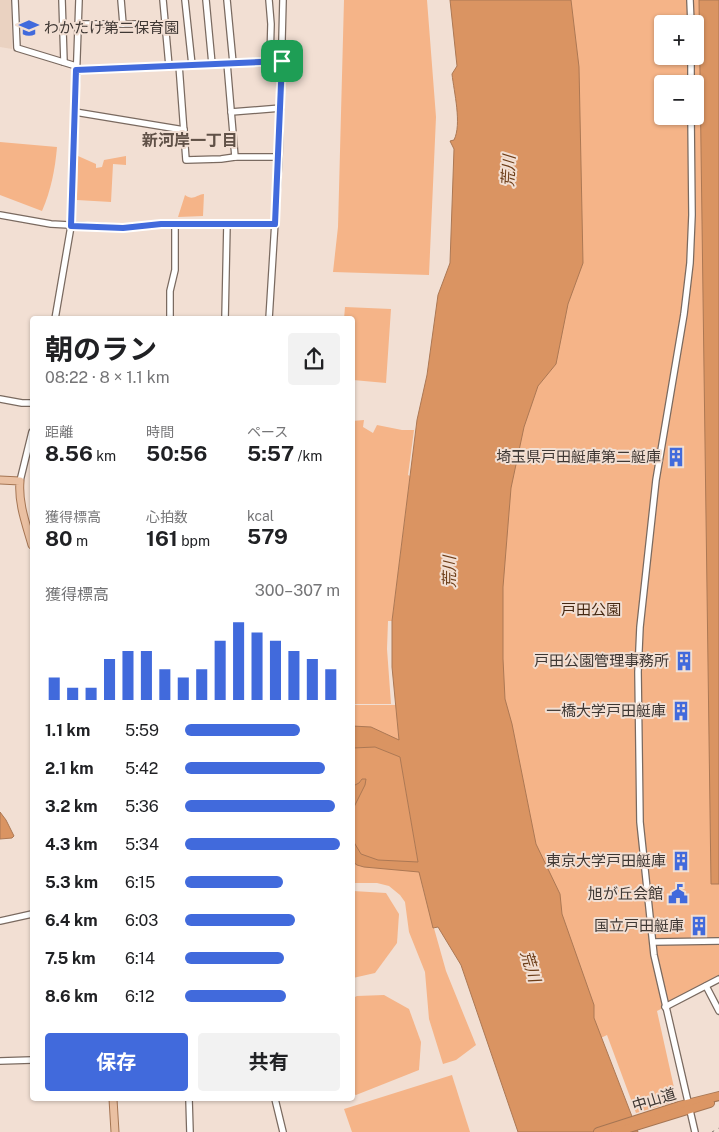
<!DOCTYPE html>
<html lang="ja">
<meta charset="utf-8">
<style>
body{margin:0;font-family:"Public Sans","Noto Sans JP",sans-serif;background:#f2f2f2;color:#202124;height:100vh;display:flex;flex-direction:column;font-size:19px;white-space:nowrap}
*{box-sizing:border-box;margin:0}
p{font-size:16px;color:#757577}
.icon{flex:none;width:28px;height:28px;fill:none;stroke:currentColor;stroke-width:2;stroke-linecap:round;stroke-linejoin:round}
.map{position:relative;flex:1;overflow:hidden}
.side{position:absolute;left:30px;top:316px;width:325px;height:785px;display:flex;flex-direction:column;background:#fff;border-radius:5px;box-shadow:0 1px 4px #0004}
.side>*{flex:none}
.controls{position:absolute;left:654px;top:15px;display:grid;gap:10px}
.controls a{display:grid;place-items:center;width:50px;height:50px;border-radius:5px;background:#fff;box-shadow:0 1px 4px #0004;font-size:25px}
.pin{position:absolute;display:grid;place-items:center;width:42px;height:42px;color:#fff;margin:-21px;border-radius:10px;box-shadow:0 2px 8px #0006}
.round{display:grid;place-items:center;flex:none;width:52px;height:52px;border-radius:5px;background:#f2f2f2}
.headline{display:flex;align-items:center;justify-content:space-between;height:85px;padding:0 15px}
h1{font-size:28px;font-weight:700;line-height:38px}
.metrics{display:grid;grid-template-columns:repeat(3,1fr);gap:8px;height:85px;padding:5px 15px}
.metrics div{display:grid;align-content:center}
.metrics b{font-size:21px;font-weight:700}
.metrics small{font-size:14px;font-weight:400}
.metrics p{font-size:14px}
.chart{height:140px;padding:10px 15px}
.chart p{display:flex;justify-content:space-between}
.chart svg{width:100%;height:90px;margin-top:5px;stroke:#416adc;stroke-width:6}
.primary-button{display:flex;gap:10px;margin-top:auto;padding:10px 15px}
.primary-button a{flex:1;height:58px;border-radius:5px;background:#416adc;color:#fff;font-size:20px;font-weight:700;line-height:58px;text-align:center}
.primary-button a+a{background:#f2f2f2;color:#202124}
ul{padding:0 15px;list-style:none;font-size:16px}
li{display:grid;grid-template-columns:80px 60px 1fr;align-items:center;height:38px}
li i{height:12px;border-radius:6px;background:#416adc}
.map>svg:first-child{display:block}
.built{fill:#ead2c1}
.green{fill:#f5b488;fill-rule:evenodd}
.forest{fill:#e39c6a}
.water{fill:#da9462;stroke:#ac7854}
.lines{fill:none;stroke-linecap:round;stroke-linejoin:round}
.minor-casing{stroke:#7a6a60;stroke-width:8}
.major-casing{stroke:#a57553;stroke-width:9}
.highway-casing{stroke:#a57553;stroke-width:10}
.minor{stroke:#fff;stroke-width:5.5}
.major{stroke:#eac0a2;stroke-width:7}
.highway{stroke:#dc9664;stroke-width:8}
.rail{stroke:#7b7069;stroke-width:1;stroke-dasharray:2.5 5;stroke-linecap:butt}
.route-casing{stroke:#fff;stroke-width:10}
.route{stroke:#416adc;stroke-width:6}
.labels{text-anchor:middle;stroke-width:4;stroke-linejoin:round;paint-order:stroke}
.poi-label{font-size:15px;fill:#3f3834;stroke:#f2dfd3;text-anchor:end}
.park-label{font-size:15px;fill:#452812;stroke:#f2dfd3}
.street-label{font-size:15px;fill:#3f3834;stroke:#f2dfd3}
.neighbourhood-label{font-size:16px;font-weight:bold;fill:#605147;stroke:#f2dfd3}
.water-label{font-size:16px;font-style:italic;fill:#6d3e19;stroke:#f2dfd3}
</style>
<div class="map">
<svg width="719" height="1132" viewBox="0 0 719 1132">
<rect width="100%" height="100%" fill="#f2dfd3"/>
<polygon class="built" points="0,0 11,0 12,49 0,47"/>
<g class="green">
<polygon points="344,0 427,0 436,117 429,275 333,272 338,227"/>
<path d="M514 0H719V980L657 1011 677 1101 636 1113 607 1035 548 1064 485 867ZM662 24H695V56H662ZM662 84H695V116H662Z"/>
<path d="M0 142 57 147C55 170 51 190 42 211L0 195Z"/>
<polygon points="78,156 96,164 96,168 102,167 104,160 126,156 126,165 113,164 111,202 77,200"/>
<path d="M204 194 203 216 178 217 185 195C193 201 196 195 204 194Z"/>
<polygon points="345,307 391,309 386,383 353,380 352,319 344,319"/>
<polygon points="364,420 363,427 373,433 377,425 402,430 414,430 408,475 410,476 392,621 388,621 387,649 391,704 353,704 352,421"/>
<polygon points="353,705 396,705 399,741 423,889 446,971 476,1045 456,1060 443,1064 429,1019 425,972 409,932 405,902 400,895 389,886 377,883 353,883"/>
<polygon points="353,891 386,893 399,914 397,943 375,973 353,978"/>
<polygon points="384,995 409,1009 421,1042 419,1070 356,1095 352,1093 353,998 357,996"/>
<polygon points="452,1075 470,1132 352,1132 344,1109"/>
</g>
<path class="forest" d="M358 746 375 747 400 757 418 863C404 862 370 863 360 853 357 849 354 843 353 839V809L362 779 359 783 353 786V748Z"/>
<g class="water">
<path d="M450 0H571L579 67 583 263 568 304 556 364 538 386 524 427 511 488 503 587V659L505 699 512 724 536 844 560 894 562 914 594 1005V1018L638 1132H518L461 965 438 927 433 928 419 872 364 867 357 865 353 862 352 839 361 854 378 860 418 862 400 757 375 747 353 748 352 726 371 727 399 740 392 667V621L417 420 427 375 438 295 450 263 454 149 450 141 454 140C462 124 454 92 452 74L457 66Z"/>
<polygon points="699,0 719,0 719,884 711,884"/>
<polygon points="362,779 366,779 365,785 353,809 353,786 359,783"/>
<polygon points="0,812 6,820 14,836 12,838 0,839"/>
</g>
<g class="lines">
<defs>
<g id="minor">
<polyline points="15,0 17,48 76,66"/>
<polyline points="62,0 64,62"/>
<polyline points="121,0 123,24"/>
<polyline points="163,0 169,66"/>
<polyline points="185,0 192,65"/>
<polyline points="206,0 212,64"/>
<polyline points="227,0 233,63"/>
<polyline points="269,0 271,24 270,61"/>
<polyline points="690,0 691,24"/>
<polyline points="78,24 166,24"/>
<polyline points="691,56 691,84"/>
<polyline points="227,63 235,157"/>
<polyline points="179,65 186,160 221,159 235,157 279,157"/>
<polyline points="76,70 282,61"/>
<polyline points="75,112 184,130"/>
<polyline points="231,112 281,108"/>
<polyline points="691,116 692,215 690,263 684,314 656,480 640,627 638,672 640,822 654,955 695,1132"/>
<polyline points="0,215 51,224 123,228 161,224 275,224"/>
<polyline points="55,319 71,226 79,0"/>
<polyline points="170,319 170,291 175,270 175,224"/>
<polyline points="225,319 227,224"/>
<polyline points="269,319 279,157 283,0"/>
<polyline points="0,399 22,403 32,403"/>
<polyline points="20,481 32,432"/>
<polyline points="0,921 32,914"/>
<polyline points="653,942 719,941"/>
<polyline points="706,986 719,1011"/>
<polyline points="665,1007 719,979"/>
<polyline points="0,1061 32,1060"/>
<polyline points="189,1099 190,1132"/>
<polyline points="275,1099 283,1132"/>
</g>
<g id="major">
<path d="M0 480 20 481C18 503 26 524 32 545"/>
<polyline points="113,1099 115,1132"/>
</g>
<g id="highway">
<polyline points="598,1132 679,1106 719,1096"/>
<polyline points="616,1132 710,1103"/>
</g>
</defs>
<use href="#minor" class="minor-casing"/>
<use href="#major" class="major-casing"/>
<use href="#highway" class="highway-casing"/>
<use href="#minor" class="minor"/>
<use href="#major" class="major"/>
<use href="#highway" class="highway"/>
<polyline class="rail" points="712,1132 719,1128"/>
</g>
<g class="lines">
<defs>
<polygon id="route" points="282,61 275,224 161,224 123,228 71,226 76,70"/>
</defs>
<use href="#route" class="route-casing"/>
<use href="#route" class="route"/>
</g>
<defs>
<symbol id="school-bare" viewBox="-9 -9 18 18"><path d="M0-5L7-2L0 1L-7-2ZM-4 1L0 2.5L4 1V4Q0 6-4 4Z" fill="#416adc" stroke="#f2dfd3" stroke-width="2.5" paint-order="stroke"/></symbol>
<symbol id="building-bare" viewBox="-9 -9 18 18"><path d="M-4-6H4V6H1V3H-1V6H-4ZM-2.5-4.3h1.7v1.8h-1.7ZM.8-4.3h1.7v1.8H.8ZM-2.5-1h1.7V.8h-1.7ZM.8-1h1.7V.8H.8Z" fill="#416adc" stroke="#f2dfd3" stroke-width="2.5" paint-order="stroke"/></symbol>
<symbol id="civic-bare" viewBox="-9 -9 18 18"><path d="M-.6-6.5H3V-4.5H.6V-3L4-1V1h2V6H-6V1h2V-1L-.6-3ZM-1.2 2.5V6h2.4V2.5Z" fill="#416adc" stroke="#f2dfd3" stroke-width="2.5" paint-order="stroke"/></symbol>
</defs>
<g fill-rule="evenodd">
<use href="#school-bare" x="15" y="14" width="28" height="28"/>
<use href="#building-bare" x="662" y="443" width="28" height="28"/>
<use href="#building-bare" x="670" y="647" width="28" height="28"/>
<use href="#building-bare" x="667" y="697" width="28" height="28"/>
<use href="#building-bare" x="667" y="847" width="28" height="28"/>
<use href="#civic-bare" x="664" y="880" width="28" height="28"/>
<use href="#building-bare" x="685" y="912" width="28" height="28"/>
</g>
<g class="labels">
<g class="poi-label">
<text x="44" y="33" text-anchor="start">わかたけ第二保育園</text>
<text x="661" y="462">埼玉県戸田艇庫第二艇庫</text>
<text x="669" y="666">戸田公園管理事務所</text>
<text x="666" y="716">一橋大学戸田艇庫</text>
<text x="666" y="866">東京大学戸田艇庫</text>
<text x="663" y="899">旭が丘会館</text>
<text x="684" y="931">国立戸田艇庫</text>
</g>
<g class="park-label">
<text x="591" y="615">戸田公園</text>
</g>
<g class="street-label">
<text transform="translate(654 1100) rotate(-17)" y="5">中山道</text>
</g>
<g class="neighbourhood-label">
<text x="190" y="146">新河岸一丁目</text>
</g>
<g class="water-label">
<text transform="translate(508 171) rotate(-87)" y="6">荒川</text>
<text transform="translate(449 572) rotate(-90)" y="6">荒川</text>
<text transform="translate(531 966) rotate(73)" y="6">荒川</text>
</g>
</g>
</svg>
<div class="controls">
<a>+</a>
<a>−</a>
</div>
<div class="pin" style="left:282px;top:61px;background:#1e9e55"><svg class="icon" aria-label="arrive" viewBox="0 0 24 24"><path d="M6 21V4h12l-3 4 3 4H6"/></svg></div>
<section class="side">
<div class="headline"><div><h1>朝のラン</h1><p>08:22 · 8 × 1.1 km</p></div><a class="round"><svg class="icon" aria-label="share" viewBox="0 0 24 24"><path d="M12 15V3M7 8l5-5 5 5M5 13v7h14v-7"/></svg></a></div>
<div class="metrics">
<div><p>距離</p><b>8.56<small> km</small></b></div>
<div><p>時間</p><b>50:56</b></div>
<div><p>ペース</p><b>5:57<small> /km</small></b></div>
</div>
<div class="metrics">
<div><p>獲得標高</p><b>80<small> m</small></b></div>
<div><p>心拍数</p><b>161<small> bpm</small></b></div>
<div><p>kcal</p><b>579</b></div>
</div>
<div class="chart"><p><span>獲得標高</span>300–307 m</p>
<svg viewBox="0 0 160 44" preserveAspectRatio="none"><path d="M5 44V33M15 44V38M25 44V38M35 44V24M45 44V20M55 44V20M65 44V29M75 44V33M85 44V29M95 44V15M105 44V6M115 44V11M125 44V15M135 44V20M145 44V24M155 44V29"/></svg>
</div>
<ul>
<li><b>1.1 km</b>5:59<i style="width:74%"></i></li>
<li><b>2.1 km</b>5:42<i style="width:90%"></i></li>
<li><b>3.2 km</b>5:36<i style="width:97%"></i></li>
<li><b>4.3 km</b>5:34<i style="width:100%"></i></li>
<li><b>5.3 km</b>6:15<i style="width:63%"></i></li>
<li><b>6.4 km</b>6:03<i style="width:71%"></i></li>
<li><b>7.5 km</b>6:14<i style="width:64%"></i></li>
<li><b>8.6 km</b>6:12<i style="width:65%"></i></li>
</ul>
<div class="primary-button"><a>保存</a><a>共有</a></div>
</section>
</div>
